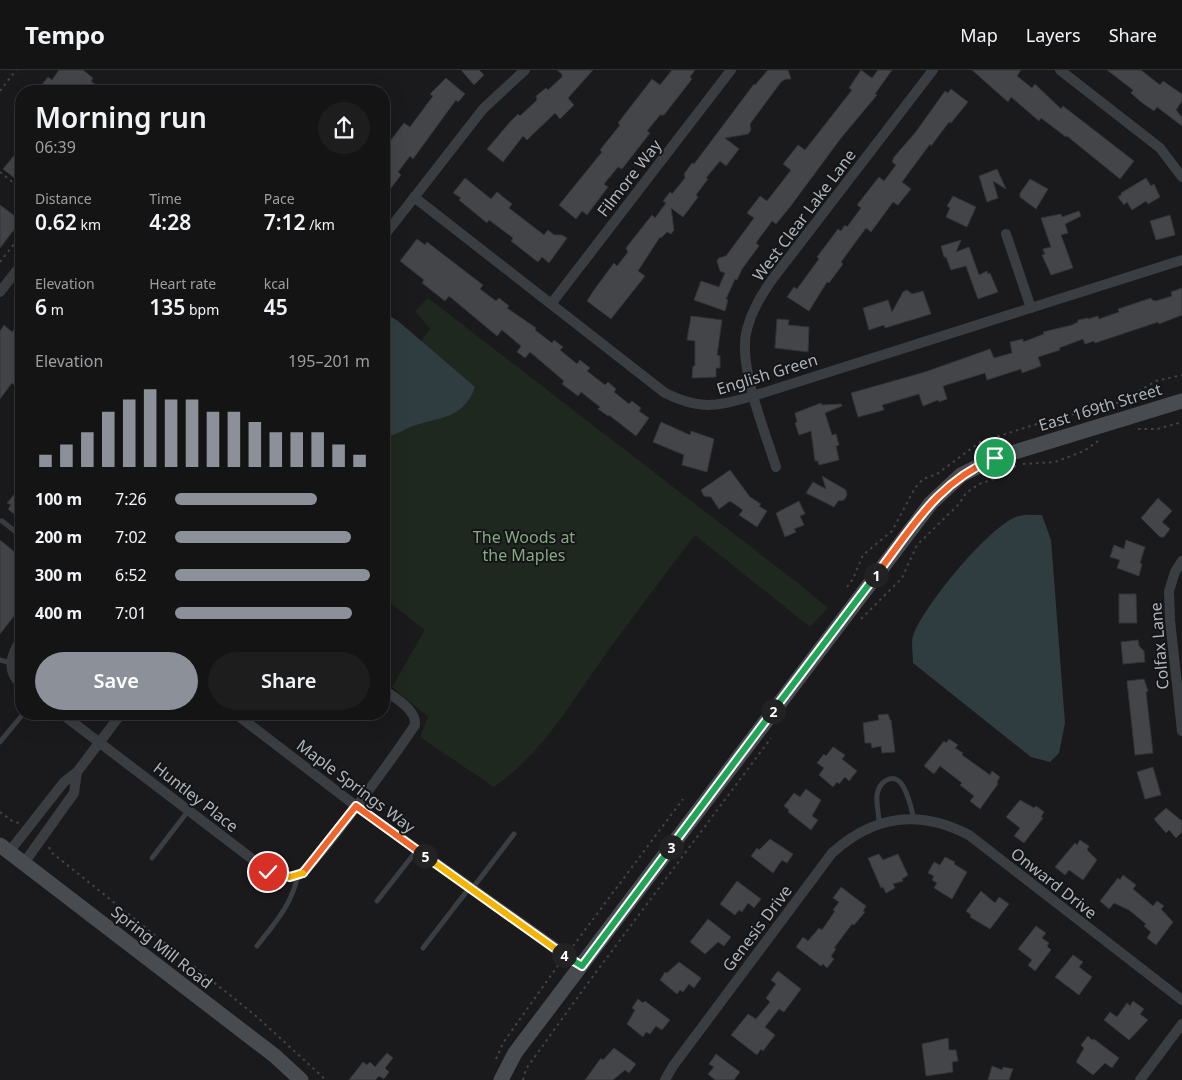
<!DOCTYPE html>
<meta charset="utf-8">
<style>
body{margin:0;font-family:"Noto Sans",sans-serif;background:#1d1d1e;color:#f1f3f6;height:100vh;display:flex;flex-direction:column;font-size:19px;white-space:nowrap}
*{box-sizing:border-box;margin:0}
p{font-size:16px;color:#9d9ea0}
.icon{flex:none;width:28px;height:28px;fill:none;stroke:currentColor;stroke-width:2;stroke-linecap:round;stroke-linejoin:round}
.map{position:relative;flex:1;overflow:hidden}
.details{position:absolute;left:15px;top:15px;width:375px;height:635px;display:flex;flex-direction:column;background:#141415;border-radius:20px;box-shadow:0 5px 20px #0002,0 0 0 1px #333334}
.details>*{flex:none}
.pin{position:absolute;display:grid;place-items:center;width:42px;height:42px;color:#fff;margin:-21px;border:2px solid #fff;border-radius:50%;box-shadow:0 1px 5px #0007}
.km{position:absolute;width:25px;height:25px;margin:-12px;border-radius:50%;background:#222;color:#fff;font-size:14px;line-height:25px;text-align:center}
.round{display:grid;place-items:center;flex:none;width:52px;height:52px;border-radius:26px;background:#1d1d1e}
.summary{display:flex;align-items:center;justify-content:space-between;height:85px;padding:0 20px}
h1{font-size:28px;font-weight:600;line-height:38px}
.figures{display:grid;grid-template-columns:repeat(3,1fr);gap:8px;height:85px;padding:5px 20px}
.figures div{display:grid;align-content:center}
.figures b{font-size:21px;font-weight:600}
.figures small{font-size:14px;font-weight:400}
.figures p{font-size:14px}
.chart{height:140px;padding:10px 20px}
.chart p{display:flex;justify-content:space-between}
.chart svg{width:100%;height:90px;margin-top:5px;stroke:#8c9099;stroke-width:6}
.action{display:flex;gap:10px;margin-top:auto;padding:10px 20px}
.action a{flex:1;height:58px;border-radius:30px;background:#8c9099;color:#fff;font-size:20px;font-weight:600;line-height:58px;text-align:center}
.action a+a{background:#1d1d1e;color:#f1f3f6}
ul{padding:0 20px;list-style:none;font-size:16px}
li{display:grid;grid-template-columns:80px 60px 1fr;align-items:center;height:38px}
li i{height:12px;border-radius:6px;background:#8c9099}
header{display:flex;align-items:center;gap:30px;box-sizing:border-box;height:70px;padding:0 25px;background:#141415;border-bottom:1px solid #333334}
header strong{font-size:24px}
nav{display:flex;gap:28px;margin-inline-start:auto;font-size:18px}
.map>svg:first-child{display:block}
.green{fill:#1f281f}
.water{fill:#2f3d41}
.building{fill:#444549;stroke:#333438}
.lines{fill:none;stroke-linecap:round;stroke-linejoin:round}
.path{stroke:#404448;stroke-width:2;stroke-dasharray:2.5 4;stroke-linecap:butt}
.lane{stroke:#3a3d41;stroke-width:5}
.street{stroke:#3a3d41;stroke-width:10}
.secondary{stroke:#484c51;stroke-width:15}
.split-1-casing{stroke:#fff;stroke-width:10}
.split-2-casing{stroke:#fff;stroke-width:10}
.split-3-casing{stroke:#fff;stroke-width:10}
.split-4-casing{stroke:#fff;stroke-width:10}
.split-5-casing{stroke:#fff;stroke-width:10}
.split-6-casing{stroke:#fff;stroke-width:10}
.split-7-casing{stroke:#fff;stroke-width:10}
.split-1{stroke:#f0652b;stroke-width:6}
.split-2{stroke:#22a559;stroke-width:6}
.split-3{stroke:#22a559;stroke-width:6}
.split-4{stroke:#22a559;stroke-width:6}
.split-5{stroke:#f5b400;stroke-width:6}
.split-6{stroke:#f0652b;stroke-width:6}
.split-7{stroke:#f5b400;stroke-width:6}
.labels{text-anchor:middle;stroke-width:4;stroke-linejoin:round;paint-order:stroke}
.street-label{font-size:16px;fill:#acb4bc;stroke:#151517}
.park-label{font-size:16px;fill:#87a882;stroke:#151517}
</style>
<header>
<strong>Tempo</strong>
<nav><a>Map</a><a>Layers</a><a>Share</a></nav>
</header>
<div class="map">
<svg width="1182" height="1010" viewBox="0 0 1182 1010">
<rect width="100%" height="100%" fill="#1a1a1c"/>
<path class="green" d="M428 228 799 514 828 538 810 557 695 465C666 503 638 540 610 578 573 629 546 680 494 717L420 667 428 647 392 617 425 560 384 528V321L430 259 415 241Z"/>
<g class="water">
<path d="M390 246 398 251 475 317C464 349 439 347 413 356 403 360 394 366 384 367V248Z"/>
<path d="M1042 445 1051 470 1065 653 1059 683 1050 692 1031 687 913 593C913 585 911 573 913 566 922 538 991 453 1019 446 1026 444 1035 445 1042 445Z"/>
</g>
<g class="building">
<polygon points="59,0 83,0 93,8 91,11 97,16 93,21 37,21 48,7 52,10"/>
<polygon points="461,0 479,0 484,5 474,15"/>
<polygon points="557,0 593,0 568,28 574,35 560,49 555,43 527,70 523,66 503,92 487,79 510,52 518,44 520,46 537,30 536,26 546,18 548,20 562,7 562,4"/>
<polygon points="672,0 695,0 690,7 692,9 664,45 660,45 647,61 650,63 622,99 618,97 604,114 608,117 587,145 582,141 576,149 559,135 602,82 600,80 620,55 618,53 652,9 660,15"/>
<polygon points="768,0 788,0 791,9 786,9 781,12 750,54 751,60 748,64 725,68 739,79 726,96 720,91 706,108 708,109 696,125 698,127 683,147 671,138 674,160 671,164 667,162 661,168 660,167 638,201 645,206 611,249 587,231 594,220 614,193 617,196 628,182 626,178 644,155 652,145 655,148 666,133 663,131 670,122 672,124 685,108 684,104 692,93 694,94 754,14 755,15"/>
<polygon points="861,0 872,8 878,0 892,0 875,24 877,25 841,68 790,137 776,154 772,151 761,166 756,173 759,176 742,199 737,210 735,209 726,229 728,230 725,241 694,230 701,211 719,217 725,203 720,201 717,191 719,188 726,186 754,148 747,143 760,126 767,131 791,100 783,94 798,75 805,80 852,20 849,18"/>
<polygon points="972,0 1021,0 1017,6 1032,18 1035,14 1061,39 1063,36 1134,91 1120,109 1067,66 1066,67 1041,48 1039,51 1011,27 1008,32"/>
<polygon points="1107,0 1141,0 1160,15 1163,11 1182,24 1182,31 1176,40 1182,47 1182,56 1157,37 1154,41 1141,32 1131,23 1133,20"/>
<polygon points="446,8 465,24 458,32 456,30 413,89 410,86 398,102 401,105 384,127 384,79 404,53 410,57 433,26 430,24"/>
<polygon points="951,19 968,32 951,53 949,52 931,76 930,74 902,112 911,119 898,135 893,132 871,162 866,158 841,192 843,194 829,213 827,212 809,241 787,227 794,217 797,219 819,189 817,187 838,159 841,161 845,155 847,157 861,138 857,135 879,107 884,111 896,95 892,92 894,87 915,63 945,21 948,23"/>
<polygon points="21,77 21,113 3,99"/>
<polygon points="997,99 1006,119 993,111 998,128 987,132 979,106"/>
<polygon points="465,108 491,129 497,122 512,134 509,138 544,165 548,160 554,165 562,165 567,168 549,193 542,187 538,192 511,171 513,168 489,150 487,153 459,130 461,128 453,123"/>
<polygon points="1146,108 1151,116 1154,114 1160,127 1148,134 1146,131 1132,140 1127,132 1124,135 1118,127 1122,124 1121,123"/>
<polygon points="1030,109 1048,119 1036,139 1020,127 1020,123"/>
<polygon points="953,126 976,137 967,157 946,147 950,138 947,136"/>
<polygon points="0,135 19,149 14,155 16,157 0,178"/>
<polygon points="1079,141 1081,146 1065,154 1068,163 1061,165 1073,198 1051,205 1042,185 1045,184 1043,179 1051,177 1041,148 1061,144 1062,147"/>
<polygon points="1170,145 1175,165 1156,170 1150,151"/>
<polygon points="417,169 425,175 427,172 483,215 480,219 496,231 499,228 509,236 507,238 536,258 535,260 552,273 554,270 563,277 560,280 577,294 580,290 590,298 587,301 605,315 608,312 616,319 614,322 629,334 632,331 641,338 639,341 649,348 636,366 609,345 608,346 598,339 600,337 581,322 578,326 562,314 564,311 530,282 525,288 517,282 521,276 502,260 497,266 449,226 445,231 422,213 424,210 400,191"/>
<polygon points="961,170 956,182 969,177 979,205 987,201 988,204 990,203 998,222 978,229 966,196 951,200 946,187 944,187 941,176"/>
<polygon points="1182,218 1182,245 1159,254 1158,252 1095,273 1094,271 1085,274 1083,269 1059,278 1060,280 1038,287 1041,296 1022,303 1021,299 987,310 985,303 943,316 947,329 939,332 938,330 923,336 919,324 882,335 884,340 858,347 851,323 925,302 990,279 994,288 1012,283 1010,272 1023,269 1023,272 1044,264 1043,262 1072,255 1078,252 1078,250 1088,248 1088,249 1098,246 1099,249 1119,242 1118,239 1151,228 1152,230 1156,231 1172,226 1171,222"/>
<polygon points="907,220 912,224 923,221 931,244 885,258 884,255 869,260 863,238 888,230 892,242 903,222"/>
<polygon points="691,246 722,250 717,285 720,286 720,298 716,298 716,307 692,308 693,296 695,296 695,271 687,270"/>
<polygon points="777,249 789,250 788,255 809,257 808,282 775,278"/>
<polygon points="21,251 21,309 16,317 12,313 0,329 0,261 4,255 12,262"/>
<polygon points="821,333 822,335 841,334 842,336 825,343 832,365 836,364 839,375 836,376 839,390 819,395 818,391 815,391 811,361 799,365 795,353 797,352 795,343"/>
<polygon points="661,352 690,365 691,361 714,369 707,402 682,395 684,385 653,372"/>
<polygon points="730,400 750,427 761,434 759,436 767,441 757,457 739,445 743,440 730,431 719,439 711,427 704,426 701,420"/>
<polygon points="822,406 846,420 847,425 844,430 838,431 834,437 806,423 813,412 826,419"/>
<polygon points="21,416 21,450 8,439 11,435 7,433"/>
<polygon points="1158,428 1172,441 1162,452 1170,459 1164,467 1160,467 1141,448"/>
<polygon points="799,431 805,444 800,446 804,455 794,459 796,462 785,467 776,443"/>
<polygon points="0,470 16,483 21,477 21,537 0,564"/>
<polygon points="1126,470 1145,477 1140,493 1142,494 1139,506 1117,498 1120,490 1110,487 1114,475 1124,479"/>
<polygon points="1119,524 1136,524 1137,553 1119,553"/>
<polygon points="1138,570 1139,576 1144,581 1145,592 1123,594 1121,572"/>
<polygon points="1144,609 1148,621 1146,622 1153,683 1135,685 1127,611"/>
<polygon points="888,644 890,650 891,650 895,682 882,683 881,676 872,678 871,673 865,673 863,653 879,650 878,645"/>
<polygon points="949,669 958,675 955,678 963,683 962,685 990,705 992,701 1000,707 997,712 998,714 980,739 970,731 974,726 960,715 962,713 940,696 934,704 924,696 944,671 946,673"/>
<polygon points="833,677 845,685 842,689 857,701 849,711 845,707 839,714 837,712 833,717 819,705 824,698 817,693 824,684 826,686"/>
<polygon points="1153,697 1161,725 1145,729 1137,702"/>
<polygon points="806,719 821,730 812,746 818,750 811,760 788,742 789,740 784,736 794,723 800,727"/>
<polygon points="1020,730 1034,738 1036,736 1044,742 1041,747 1043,748 1024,773 1014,766 1020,758 1006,747"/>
<polygon points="1166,738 1182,751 1182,762 1176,768 1169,760 1166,763 1154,749"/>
<polygon points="770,769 793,784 787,793 782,790 773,803 751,786 757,778 759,780"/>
<polygon points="1080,770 1089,776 1087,780 1097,790 1083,810 1069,800 1065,805 1055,797 1075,773 1077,775"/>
<polygon points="879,784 883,790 898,784 908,805 902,809 903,811 893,814 895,818 886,823 883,817 881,818 868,788"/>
<polygon points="945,787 955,792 954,794 967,802 952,829 934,818 937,813 932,810 934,806 928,803 934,792 940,795"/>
<polygon points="1123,805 1136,815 1133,819 1153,836 1157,831 1164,836 1161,839 1173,852 1156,875 1147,868 1151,862 1144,856 1146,854 1129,840 1114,833 1109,839 1100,831 1118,808 1120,810"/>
<polygon points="737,811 761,829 754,838 748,833 742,842 739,840 735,845 720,834"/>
<polygon points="841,817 866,836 863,841 865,842 854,855 852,854 834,878 836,879 831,886 834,889 827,898 823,894 821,896 796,877 803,867 808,871 819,858 822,860 835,841 833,840 839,832 833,828"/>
<polygon points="981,821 995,833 999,827 1009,834 990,859 970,847 971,845 966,841"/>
<polygon points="708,849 731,867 724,876 718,872 705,884 690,872"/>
<polygon points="1036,856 1046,863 1042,868 1049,873 1047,876 1051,880 1035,901 1028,895 1032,890 1018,879"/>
<polygon points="1073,885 1083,892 1079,897 1092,907 1079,925 1055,907"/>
<polygon points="679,892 701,908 694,918 689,914 683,922 680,920 677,924 660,910 665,902 667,903"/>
<polygon points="778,901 801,919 784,942 779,939 765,957 775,965 763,981 761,979 757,985 731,965 748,944 756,949 770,932 766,928 776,914 771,910"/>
<polygon points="638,929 643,933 645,931 670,950 662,960 656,956 650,964 646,962 643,967 627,954 635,940 632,938"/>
<polygon points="1133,931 1144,939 1140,944 1148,950 1129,970 1104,950 1110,942 1117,947 1127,933 1130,936"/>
<polygon points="1088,966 1092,970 1094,969 1119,988 1112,998 1105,993 1093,1005 1076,992 1084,978 1081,975"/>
<polygon points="948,968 949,980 956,980 958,991 952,992 953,1002 926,1006 922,974"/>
<polygon points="614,978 636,994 629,1003 625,1000 613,1010 585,1010 601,988 603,990"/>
<polygon points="387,983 393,988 385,998 389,1002 384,1009 379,1006 375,1010 349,1010 363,992 367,995 370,992 375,997"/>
<polygon points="716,984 740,1002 734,1010 715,1010 708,1004 714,997 709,994"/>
<polygon points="992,996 1002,1000 1003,997 1013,999 1009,1010 988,1010"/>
</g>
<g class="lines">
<g class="path">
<polyline points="0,21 16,0"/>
<polyline points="0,102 21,119"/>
<polyline points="0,192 21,165"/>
<polyline points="1138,359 1157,359 1182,352"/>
<polyline points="1023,394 1055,392 1084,381 1098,371"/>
<polyline points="847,517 853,509 863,485 892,461 915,418 923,409 937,404 980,372 1059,347 1104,338 1122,331 1156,311 1182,305"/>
<polyline points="861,549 902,508 917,475 959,434 966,423 979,414 994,409 1016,396"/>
<polyline points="0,742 12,751 19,753"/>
<polyline points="49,777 51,782 256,946 326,1010"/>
<polyline points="573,876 683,729"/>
<polyline points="496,989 503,973 559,894"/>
<polyline points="523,1010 526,999 585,917 771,668"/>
</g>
<g class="lane">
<polyline points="2,451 21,466"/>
<polyline points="0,590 11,593"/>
<polyline points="0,672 23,644"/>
<path d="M879 753C879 744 876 734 877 725 878 720 880 714 885 711 904 698 911 738 914 749"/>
<polyline points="152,788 188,741"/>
<polyline points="472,819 514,764"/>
<polyline points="377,831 417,780"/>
<path d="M257 876C275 853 292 834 298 805"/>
<polyline points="423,878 470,817"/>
</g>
<g class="street">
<polyline points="1060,0 1160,78 1182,107"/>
<path d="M414 127 665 323C702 341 716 336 753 326L1182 190"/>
<polyline points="1006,164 1031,238"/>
<polyline points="384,166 483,39 525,0"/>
<polyline points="0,222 21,195"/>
<polyline points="551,234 731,0"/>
<path d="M776 397C765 361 737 295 747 259 752 240 761 226 771 211L933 0"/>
<polyline points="1182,491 1175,502 1169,521 1170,550 1182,661"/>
<path d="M21 570C11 584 6 601 21 614"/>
<path d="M62 644 268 801C277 805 288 809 298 805 313 800 401 676 415 655 417 640 394 627 384 620"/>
<polyline points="236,644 356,736 582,896"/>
<polyline points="9,782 64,712 77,702 121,644"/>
<polyline points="24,793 74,723 77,702"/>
<path d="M665 1010 673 996 832 783C874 745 919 739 969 765L1182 930"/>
<polyline points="1140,1010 1182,954"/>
</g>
<g class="secondary">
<polyline points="0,775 275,986 301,1010"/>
<polyline points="501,1010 515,983 931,433 961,405 995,388 1182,331"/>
</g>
</g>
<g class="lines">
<defs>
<path id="split-1" d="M876 505C913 457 936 413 995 388"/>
<polyline id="split-2" points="773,641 876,505"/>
<polyline id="split-3" points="671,777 773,641"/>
<polyline id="split-4" points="564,885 582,896 671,777"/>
<polyline id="split-5" points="425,786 564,885"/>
<polyline id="split-6" points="303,803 356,736 425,786"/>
<polyline id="split-7" points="268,802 290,807 303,803"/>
</defs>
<use href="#split-1" class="split-1-casing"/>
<use href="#split-2" class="split-2-casing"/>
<use href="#split-3" class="split-3-casing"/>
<use href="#split-4" class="split-4-casing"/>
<use href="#split-5" class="split-5-casing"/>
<use href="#split-6" class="split-6-casing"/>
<use href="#split-7" class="split-7-casing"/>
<use href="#split-1" class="split-1"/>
<use href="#split-2" class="split-2"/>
<use href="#split-3" class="split-3"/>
<use href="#split-4" class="split-4"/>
<use href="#split-5" class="split-5"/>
<use href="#split-6" class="split-6"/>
<use href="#split-7" class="split-7"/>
</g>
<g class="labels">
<g class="street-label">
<text transform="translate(629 108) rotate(-52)" y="6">Filmore Way</text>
<text transform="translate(804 145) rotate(-53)" y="6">West Clear Lake Lane</text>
<text transform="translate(767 304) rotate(-17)" y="6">English Green</text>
<text transform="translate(1100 337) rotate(-17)" y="6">East 169th Street</text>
<text transform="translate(1159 576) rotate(-95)" y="6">Colfax Lane</text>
<text transform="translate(356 716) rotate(37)" y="6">Maple Springs Way</text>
<text transform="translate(196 727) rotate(38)" y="6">Huntley Place</text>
<text transform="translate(1054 813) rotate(38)" y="6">Onward Drive</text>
<text transform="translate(757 858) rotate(-53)" y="6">Genesis Drive</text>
<text transform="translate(162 877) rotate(38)" y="6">Spring Mill Road</text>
</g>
<g class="park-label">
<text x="524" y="473">The Woods at<tspan x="524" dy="18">the Maples</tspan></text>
</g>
</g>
</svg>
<div class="pin" style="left:995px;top:388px;background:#1e9e55"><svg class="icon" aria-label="arrive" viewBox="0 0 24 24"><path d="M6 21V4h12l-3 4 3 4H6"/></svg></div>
<div class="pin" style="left:268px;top:802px;background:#d93025"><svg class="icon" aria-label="check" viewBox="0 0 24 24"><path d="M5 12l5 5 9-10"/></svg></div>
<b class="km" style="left:876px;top:505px">1</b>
<b class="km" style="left:773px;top:641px">2</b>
<b class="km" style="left:671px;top:777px">3</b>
<b class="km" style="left:564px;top:885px">4</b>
<b class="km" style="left:425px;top:786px">5</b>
<section class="details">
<div class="summary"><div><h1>Morning run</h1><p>06:39</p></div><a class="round"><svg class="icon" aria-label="share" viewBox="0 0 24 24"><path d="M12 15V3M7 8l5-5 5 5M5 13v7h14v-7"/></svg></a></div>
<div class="figures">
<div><p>Distance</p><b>0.62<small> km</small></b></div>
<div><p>Time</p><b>4:28</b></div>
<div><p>Pace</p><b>7:12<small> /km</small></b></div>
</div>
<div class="figures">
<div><p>Elevation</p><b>6<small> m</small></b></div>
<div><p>Heart rate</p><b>135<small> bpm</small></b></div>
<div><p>kcal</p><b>45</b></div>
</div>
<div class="chart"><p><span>Elevation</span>195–201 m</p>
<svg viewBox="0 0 160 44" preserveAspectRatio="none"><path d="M5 44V38M15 44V33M25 44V27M35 44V17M45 44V11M55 44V6M65 44V11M75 44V11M85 44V17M95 44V17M105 44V22M115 44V27M125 44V27M135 44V27M145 44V33M155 44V38"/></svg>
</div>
<ul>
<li><b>100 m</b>7:26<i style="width:73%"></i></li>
<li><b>200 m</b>7:02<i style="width:90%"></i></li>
<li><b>300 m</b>6:52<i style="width:100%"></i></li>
<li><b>400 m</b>7:01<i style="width:91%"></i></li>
</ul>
<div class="action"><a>Save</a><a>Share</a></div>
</section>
</div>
